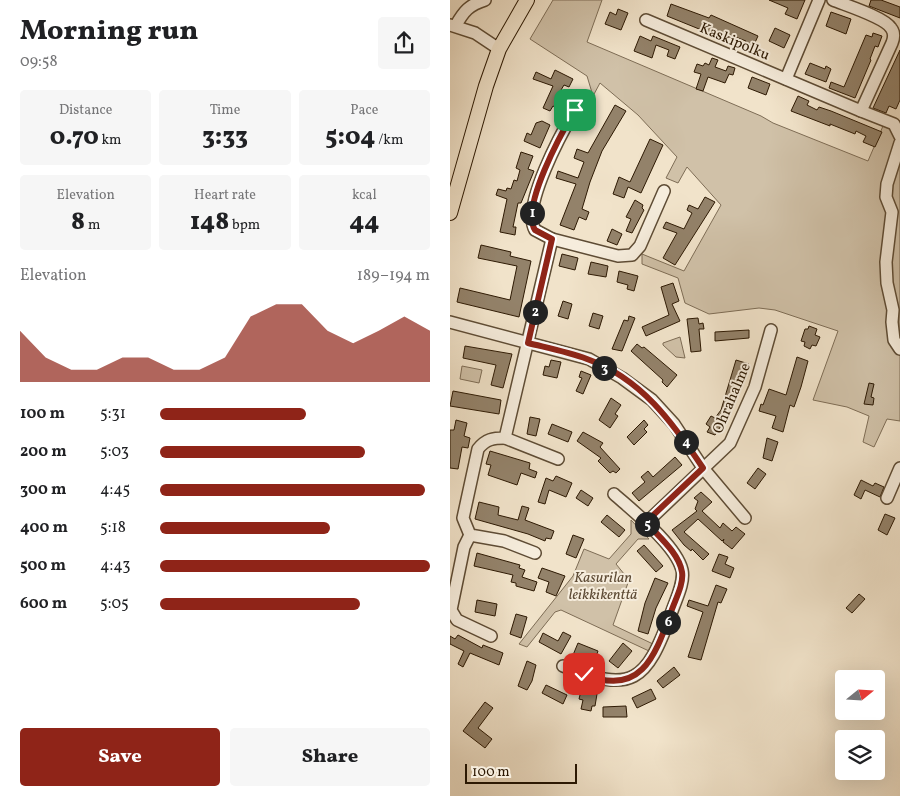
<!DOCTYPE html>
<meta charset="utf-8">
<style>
body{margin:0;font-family:Vollkorn,serif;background:#f6f6f6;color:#202124;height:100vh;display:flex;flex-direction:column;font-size:19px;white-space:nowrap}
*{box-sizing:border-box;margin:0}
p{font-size:16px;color:#757577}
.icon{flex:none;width:28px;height:28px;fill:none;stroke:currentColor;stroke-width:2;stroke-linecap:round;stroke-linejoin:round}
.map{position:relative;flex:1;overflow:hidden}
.side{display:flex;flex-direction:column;background:#fff;width:450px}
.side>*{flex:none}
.needle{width:32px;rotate:72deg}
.controls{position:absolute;left:385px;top:670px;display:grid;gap:10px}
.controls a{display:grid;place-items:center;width:50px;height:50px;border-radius:5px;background:#fff;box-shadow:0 5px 20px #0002;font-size:25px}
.scale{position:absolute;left:15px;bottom:12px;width:112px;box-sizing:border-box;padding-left:5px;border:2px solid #2d1903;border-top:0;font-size:14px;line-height:18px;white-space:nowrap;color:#2d1903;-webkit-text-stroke:4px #f6eddd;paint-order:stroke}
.pin{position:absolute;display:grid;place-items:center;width:42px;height:42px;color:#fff;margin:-21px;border-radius:10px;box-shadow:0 2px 8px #0006}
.km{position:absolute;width:25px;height:25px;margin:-12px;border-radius:50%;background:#222;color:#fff;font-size:14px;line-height:25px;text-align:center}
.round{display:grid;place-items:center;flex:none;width:52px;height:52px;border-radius:5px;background:#f6f6f6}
.summary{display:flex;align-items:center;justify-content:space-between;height:85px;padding:0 20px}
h1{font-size:28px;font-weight:800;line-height:38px}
.figures{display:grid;grid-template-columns:repeat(3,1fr);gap:8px;height:85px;padding:5px 20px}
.figures div{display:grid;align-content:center;border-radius:5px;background:#f6f6f6;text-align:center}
.figures b{font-size:25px;font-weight:800}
.figures small{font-size:14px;font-weight:400}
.figures p{font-size:14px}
.chart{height:140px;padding:10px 20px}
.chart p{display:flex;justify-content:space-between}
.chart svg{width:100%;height:90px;margin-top:5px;fill:#8f2418;opacity:.7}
.action{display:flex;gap:10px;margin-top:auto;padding:10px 20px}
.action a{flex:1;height:58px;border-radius:5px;background:#8f2418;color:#fff;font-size:20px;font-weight:800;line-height:58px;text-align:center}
.action a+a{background:#f6f6f6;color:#202124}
ul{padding:0 20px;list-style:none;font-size:16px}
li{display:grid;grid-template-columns:80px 60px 1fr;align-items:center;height:38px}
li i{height:12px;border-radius:6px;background:#8f2418}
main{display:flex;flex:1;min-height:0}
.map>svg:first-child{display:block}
.green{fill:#d0c1a8;stroke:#7e6d56}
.building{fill:#93826a;stroke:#2d1903}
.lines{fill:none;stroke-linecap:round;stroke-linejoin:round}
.minor-casing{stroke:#5e4c35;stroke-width:14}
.major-casing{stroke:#2d1903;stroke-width:16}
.minor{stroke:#f6eddd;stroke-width:11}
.major{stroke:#f1e3ca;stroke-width:14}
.route-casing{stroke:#fff;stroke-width:10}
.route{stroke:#8f2418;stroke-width:6}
.labels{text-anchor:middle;stroke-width:4;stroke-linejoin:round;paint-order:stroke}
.street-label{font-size:15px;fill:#2d1903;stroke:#f6eddd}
.park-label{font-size:15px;font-style:italic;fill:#5e4b35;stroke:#f6eddd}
</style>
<main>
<section class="side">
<div class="summary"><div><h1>Morning run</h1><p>09:58</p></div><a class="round"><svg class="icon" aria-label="share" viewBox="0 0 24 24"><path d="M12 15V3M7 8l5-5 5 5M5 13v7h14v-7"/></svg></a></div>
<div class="figures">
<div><p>Distance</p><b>0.70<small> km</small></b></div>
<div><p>Time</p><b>3:33</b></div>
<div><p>Pace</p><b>5:04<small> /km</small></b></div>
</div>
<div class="figures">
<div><p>Elevation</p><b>8<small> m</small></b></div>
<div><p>Heart rate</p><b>148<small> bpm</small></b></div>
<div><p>kcal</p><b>44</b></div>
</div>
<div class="chart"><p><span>Elevation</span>189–194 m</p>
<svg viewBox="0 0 160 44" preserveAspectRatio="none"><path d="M0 44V19L10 32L20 38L30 38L40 32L50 32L60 38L70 38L80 32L90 12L100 6L110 6L120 19L130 25L140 19L150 12L160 19V44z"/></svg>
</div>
<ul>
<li><b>100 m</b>5:31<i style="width:54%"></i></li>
<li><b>200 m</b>5:03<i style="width:76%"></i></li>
<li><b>300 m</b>4:45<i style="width:98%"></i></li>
<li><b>400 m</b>5:18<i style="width:63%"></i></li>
<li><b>500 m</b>4:43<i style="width:100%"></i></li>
<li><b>600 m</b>5:05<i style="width:74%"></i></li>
</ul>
<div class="action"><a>Save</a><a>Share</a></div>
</section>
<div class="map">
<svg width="450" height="796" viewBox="0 0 450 796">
<rect width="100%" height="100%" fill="#f1e3ca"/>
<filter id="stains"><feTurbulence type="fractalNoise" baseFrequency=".004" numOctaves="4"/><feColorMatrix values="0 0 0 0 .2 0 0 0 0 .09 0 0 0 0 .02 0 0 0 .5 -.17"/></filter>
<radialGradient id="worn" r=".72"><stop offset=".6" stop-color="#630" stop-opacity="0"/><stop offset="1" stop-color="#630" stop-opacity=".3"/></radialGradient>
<g class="green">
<polygon points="103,0 152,0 137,42 311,116 323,123 418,161 433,126 421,121 428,112 450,121 450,421 437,419 424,447 413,442 419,416 397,407 363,400 388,331 325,310 309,308 259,314 235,303 228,278 192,264 192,254 234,271 271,205 237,167 228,183 216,178 227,157 188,115 150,83 143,96 137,76 80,39"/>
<polygon points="230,337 235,358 226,357 213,345 213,343"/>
<polygon points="12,366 32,370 29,383 10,379"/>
<polygon points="181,520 199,539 188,539 166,564 179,580 163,625 203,644 199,651 111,610 105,612 77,647 69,644 123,576 134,549 159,559 181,534"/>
</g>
<g class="building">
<polygon points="319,0 355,0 347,19 335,14 338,8"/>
<polygon points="421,0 431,0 450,7 450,18 419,6"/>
<polygon points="221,4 259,18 261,15 308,36 303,47 315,52 313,58 292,49 296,41 280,35 278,41 272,38 273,34 261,29 259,33 217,16"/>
<polygon points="168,9 178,13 171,30 155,24 160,12 166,15"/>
<polygon points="381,12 401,19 396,34 376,26"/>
<polygon points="325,28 340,35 334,48 319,41"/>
<polygon points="423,33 432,36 428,47 425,46 420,59 421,60 405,98 379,88 381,82 394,87 416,35 422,37"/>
<polygon points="190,36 201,41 203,36 230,47 225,59 217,56 219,50 206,45 202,58 184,51"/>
<polygon points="450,50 450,100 446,109 439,106 436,113 423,108"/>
<polygon points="262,58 268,60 265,67 276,71 278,66 285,68 283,75 279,74 275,83 258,77 253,91 246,89 251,74 244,72 247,64 253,66 255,63 259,65"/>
<polygon points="360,63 375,69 376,66 381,69 376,82 355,74"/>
<polygon points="105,70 123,79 119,87 114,85 111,90 105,107 103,106 100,111 93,108 103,86 83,79 86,72 101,79"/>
<polygon points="302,77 320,84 316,95 298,88"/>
<polygon points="348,96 359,101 357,105 367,110 369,107 381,111 432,132 425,147 413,142 416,136 406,131 405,134 380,124 380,126 341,111"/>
<polygon points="165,105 176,111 152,151 140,182 132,209 139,212 136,220 129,217 124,230 110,225 126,184 106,178 108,171 128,178 134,162 124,158 127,149 138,153"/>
<polygon points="92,121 100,125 90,148 74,141 77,133 81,135 86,123"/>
<polygon points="200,139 213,145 191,193 178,187 174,198 163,194 169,177 180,182"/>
<polygon points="71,152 83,156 78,169 84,171 71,203 68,203 63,227 66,227 65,235 50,232 57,199 46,195 48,189 56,191 57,188 61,189 64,180 67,181 70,170 66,168"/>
<polygon points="255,197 265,202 225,265 213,258 227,233 213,228 216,222 234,229 242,213 237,210 239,205 248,209"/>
<polygon points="185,200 193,205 192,208 194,210 182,233 176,231 181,219 176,217"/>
<polygon points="162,229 172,234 167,245 157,241"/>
<polygon points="31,245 61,252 60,256 81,261 69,317 7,302 10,288 60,300 67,266 28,258"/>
<polygon points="112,254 128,258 125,270 109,266"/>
<polygon points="141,262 158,266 156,277 138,274"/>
<polygon points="169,271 188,276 184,291 177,289 178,285 167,282"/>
<polygon points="223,283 229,301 222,304 230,321 196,336 192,327 219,315 211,287"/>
<polygon points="113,301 122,304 118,319 108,316"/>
<polygon points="143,313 153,316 149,329 139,326"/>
<polygon points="179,316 185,318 172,351 162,349 174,320 178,321"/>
<polygon points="248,318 249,324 253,323 254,329 249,329 251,351 241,352 237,319"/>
<polygon points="359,326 367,329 365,335 370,337 366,346 362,345 360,349 354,346 355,342 351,341 355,329 358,329"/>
<polygon points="299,330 299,338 265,341 265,332"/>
<polygon points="187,344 192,348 194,347 227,375 217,387 212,382 213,380 181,351"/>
<polygon points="15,346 62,354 53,388 41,385 46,365 13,358"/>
<polygon points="347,357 358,361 351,387 344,407 340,405 333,432 322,428 326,416 309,411 311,404 313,405 319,389 336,395"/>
<polygon points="101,360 111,362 107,378 93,375 95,366 99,367"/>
<polygon points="286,360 299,364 292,385 290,384 280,412 265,435 257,432 260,427 256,424 261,416 265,418 271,410"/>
<polygon points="131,371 141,375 133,394 126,391 132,378 129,377"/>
<polygon points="419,383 424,384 421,397 424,398 423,405 414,404"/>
<polygon points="3,391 51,400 49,414 0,406"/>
<polygon points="161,398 171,405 165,414 168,416 160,428 149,420"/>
<polygon points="80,417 90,419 86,436 77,434"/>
<polygon points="6,420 17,423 14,436 20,438 18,448 12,447 8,469 0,468 0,430 4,430"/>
<polygon points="194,420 198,425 194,429 197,432 184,445 177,437"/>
<polygon points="102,424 122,432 118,442 98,434"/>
<polygon points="133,432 153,443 150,447 170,469 166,473 163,471 160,473 148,461 151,458 127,441"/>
<polygon points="317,438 328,442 322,461 313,458"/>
<polygon points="40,451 80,463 79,469 87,472 85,478 71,473 67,485 38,475 41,465 36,464"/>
<polygon points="225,457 232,465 189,501 182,493 195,482 191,477 198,471 203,477"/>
<polygon points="308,468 316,474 305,489 297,483"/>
<polygon points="106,476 122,483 116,497 99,490 95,504 88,502 96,478 103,481"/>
<polygon points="411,480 423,486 425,483 434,487 430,497 415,490 411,499 404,495"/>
<polygon points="131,490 143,498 138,506 126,498"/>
<polygon points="251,492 262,502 252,511 270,528 273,523 282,531 286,527 295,534 282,549 273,542 274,539 272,541 248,519 234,532 259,554 253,560 242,549 241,551 234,545 222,530 247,511 245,509 248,501 244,498"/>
<polygon points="29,502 49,507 48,515 68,520 72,506 79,508 75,520 104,531 101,539 96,538 95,541 78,534 25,519"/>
<polygon points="435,514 445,518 437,535 428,530"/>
<polygon points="157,515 175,530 169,537 151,522"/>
<polygon points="123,535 134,539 126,558 116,554"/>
<polygon points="194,545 213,566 206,572 187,551"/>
<polygon points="27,553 70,565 69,568 75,570 72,577 87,582 84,591 66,586 66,583 61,582 63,575 24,566"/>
<polygon points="269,554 278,557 275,564 284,568 280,578 262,571"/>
<polygon points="92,568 115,576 106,596 96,592 99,582 88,578"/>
<polygon points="205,578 218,583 206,608 198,634 188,631 195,603"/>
<polygon points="266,585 277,589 271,603 268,602 251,660 238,657 253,612 237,606 239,600 258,606"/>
<polygon points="409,594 415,599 402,613 396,608"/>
<polygon points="27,600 47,604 45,616 25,612"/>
<polygon points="66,614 77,617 71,638 60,634"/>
<polygon points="113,632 121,636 111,654 89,642 93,633 108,641"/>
<polygon points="8,635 32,648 33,645 53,653 49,665 20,653 13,667 8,664 14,651 0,644 0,636 5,639"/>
<polygon points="128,643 148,651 144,662 123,655"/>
<polygon points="173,643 182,651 168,668 159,661"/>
<polygon points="77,661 86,665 82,681 77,690 68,686"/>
<polygon points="224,667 230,675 213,688 207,681"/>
<polygon points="96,685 117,695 113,704 92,693"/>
<polygon points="201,689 206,699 187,708 182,698"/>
<polygon points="131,691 147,694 145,706 142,706 141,711 131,709 133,700 129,699"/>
<polygon points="35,702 43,708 28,728 42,739 35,748 13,731"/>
<polygon points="176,706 177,717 153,717 153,707"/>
</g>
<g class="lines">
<defs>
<g id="minor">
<path d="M196 20 411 111 442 43C444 38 445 33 441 28 434 17 395 5 383 0"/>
<polyline points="0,25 25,33 49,49"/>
<path d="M6 25C14 11 19 5 35 0"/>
<polyline points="336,79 369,0"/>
<polyline points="411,111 444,124 450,136"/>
<polyline points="450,143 437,184 436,197 442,212 436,262 437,283 443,310 442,322 444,340 450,349"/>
<polyline points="102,239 168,256 182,255 190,246 214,191"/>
<polyline points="0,322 139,359 172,378 202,400 224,424 253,468 295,518"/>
<polyline points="55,438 108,459"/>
<polyline points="437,498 450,468"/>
<polyline points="196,523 280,443 305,387 321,330"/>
<polyline points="20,535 14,547 1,610 7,620 41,636"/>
<path d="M85 553 54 541 20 535 13 518 28 449C36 439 43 438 55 438L102 239 85 230C71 207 112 132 125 110"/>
<path d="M113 666C183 694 196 682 221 614 225 601 235 583 232 570 226 545 183 511 164 494"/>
</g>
<polyline id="major" points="0,213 36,86 49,49 77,0"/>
</defs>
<use href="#minor" class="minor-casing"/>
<use href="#major" class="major-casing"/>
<use href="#minor" class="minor"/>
<use href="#major" class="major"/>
</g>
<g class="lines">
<defs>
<path id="route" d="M125 110C112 132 70 208 85 230L102 239 78 343C98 348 118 352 137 359 191 378 223 423 253 468L196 522C208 536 229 553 232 572 234 584 225 600 221 612 205 656 191 698 134 674"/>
</defs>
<use href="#route" class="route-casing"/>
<use href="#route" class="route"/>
</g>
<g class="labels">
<g class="street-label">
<text transform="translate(285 41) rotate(23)" y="5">Kaskipolku</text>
<text transform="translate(281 398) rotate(-67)" y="5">Ohrahalme</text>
</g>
<g class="park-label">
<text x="153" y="582">Kasurilan<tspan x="153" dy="17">leikkikenttä</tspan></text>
</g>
</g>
<rect width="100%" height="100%" filter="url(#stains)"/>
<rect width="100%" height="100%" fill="url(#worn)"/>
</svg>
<div class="controls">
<a><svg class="needle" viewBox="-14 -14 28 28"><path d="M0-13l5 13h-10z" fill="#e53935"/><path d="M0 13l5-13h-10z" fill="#757577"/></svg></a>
<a><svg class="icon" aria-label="layers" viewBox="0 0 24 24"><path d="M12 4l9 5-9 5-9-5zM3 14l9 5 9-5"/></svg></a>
</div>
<div class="scale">100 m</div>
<div class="pin" style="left:125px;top:110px;background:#1e9e55"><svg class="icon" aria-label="arrive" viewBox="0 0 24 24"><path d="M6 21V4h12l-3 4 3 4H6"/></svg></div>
<div class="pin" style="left:134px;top:674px;background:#d93025"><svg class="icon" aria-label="check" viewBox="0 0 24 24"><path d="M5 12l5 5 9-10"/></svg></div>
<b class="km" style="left:82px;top:213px">1</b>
<b class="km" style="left:85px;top:312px">2</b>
<b class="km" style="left:154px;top:368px">3</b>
<b class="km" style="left:236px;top:442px">4</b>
<b class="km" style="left:197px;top:524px">5</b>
<b class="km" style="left:218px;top:622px">6</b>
</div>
</main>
